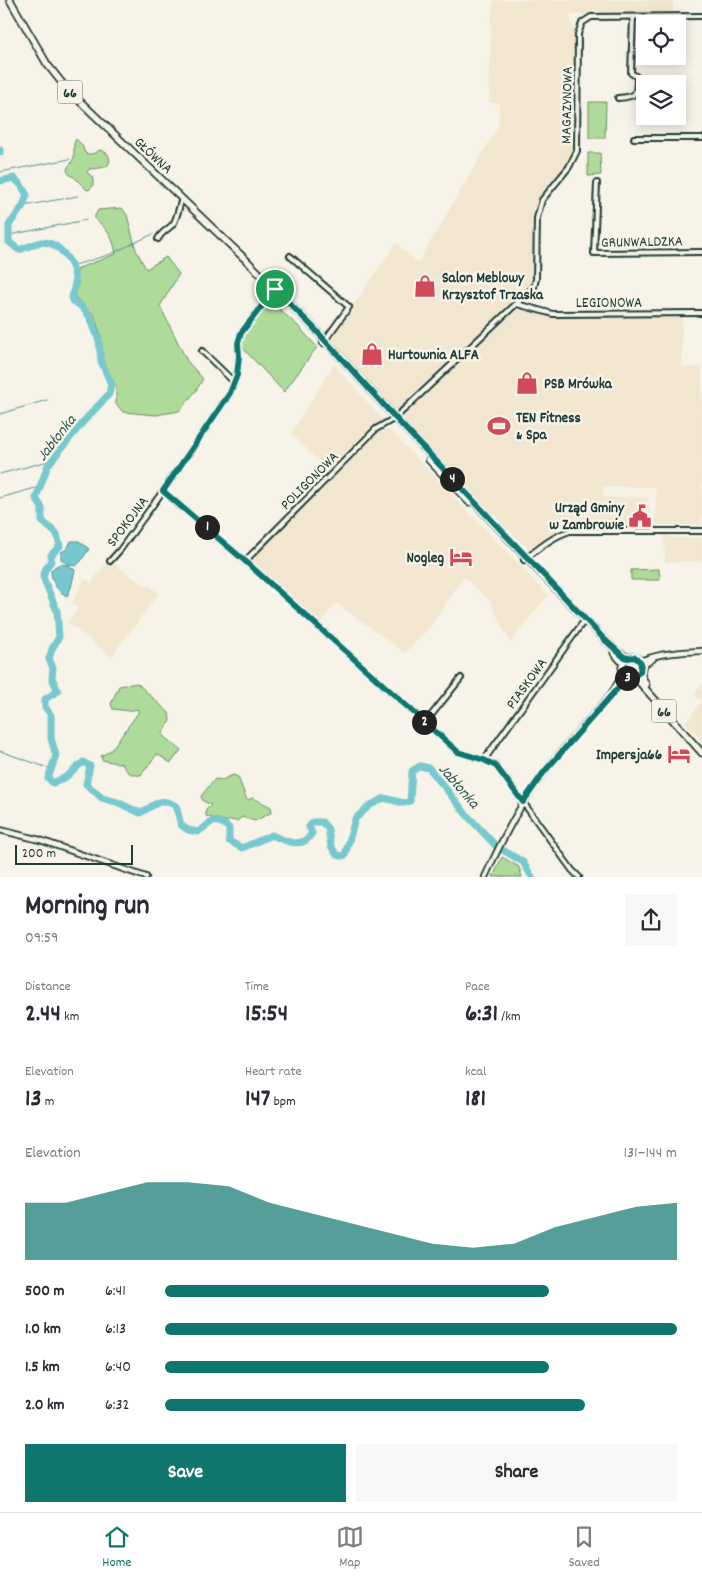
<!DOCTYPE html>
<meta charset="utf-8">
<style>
body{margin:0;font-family:Dekko,sans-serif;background:#f7f7f7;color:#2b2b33;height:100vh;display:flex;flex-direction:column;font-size:19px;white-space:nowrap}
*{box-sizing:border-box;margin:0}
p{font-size:16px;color:#7c7c81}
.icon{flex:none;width:28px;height:28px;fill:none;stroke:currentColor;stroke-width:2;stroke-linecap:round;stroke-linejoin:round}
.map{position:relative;height:877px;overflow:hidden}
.details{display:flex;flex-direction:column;background:#fff;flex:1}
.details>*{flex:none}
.controls{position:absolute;left:636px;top:15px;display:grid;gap:10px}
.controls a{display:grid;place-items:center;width:50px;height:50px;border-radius:0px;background:#fff;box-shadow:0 2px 12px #0003;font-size:25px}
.scale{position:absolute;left:15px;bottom:12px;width:118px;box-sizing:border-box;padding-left:5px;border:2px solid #1f3d34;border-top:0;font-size:14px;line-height:18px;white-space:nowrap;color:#1f3d34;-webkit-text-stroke:4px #f7f3e8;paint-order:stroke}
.pin{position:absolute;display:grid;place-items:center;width:42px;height:42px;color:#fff;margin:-21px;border:2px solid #fff;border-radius:50%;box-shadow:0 1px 5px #0007}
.km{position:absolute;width:25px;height:25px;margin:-12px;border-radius:50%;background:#222;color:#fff;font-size:14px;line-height:25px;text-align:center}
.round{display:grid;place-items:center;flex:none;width:52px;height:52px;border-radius:0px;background:#f7f7f7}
.head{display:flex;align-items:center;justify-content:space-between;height:85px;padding:0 25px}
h1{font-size:28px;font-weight:800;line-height:38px}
.figures{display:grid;grid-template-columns:repeat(3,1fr);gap:8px;height:85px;padding:5px 25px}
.figures div{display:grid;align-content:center}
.figures b{font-size:25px;font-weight:800}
.figures small{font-size:14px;font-weight:400}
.figures p{font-size:14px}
.chart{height:140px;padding:10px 25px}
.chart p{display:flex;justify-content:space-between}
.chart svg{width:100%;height:90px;margin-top:5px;fill:#0f766e;opacity:.7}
.primary-button{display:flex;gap:10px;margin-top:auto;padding:10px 25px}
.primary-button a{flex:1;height:58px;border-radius:0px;background:#0f766e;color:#fff;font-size:20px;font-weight:800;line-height:58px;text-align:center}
.primary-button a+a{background:#f7f7f7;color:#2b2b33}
ul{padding:0 25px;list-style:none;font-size:16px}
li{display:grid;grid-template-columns:80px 60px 1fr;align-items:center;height:38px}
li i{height:12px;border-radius:6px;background:#0f766e}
.menu{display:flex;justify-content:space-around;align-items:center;height:70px;border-top:1px solid #e1e1e2;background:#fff;font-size:14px;color:#7c7c81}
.menu a{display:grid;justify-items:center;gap:2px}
.menu .selected{color:#0f766e}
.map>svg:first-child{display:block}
.built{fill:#f3e6d1}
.green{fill:#aedb9a;stroke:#668c67}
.water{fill:#77c8cf;stroke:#549091}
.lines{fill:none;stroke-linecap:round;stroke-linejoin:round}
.stream{stroke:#549091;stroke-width:1}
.river{stroke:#77c8cf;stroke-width:7}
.minor-casing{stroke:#1f3d34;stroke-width:8}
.tertiary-casing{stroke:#1f3d34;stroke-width:8}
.primary-casing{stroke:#1f3d34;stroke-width:9}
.minor{stroke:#f7f3e8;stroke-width:4}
.tertiary{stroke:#f7f3e8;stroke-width:4.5}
.primary{stroke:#f7f3e8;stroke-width:5.5}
.route-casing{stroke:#fff;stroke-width:10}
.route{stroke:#0f766e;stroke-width:6}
.labels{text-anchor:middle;stroke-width:5;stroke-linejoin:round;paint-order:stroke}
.shield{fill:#f7f3e8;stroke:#60746a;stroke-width:1}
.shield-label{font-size:14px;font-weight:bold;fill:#1f3d34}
.street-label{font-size:15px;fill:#1f3d34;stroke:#f7f3e8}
.poi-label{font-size:15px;font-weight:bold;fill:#1f3d34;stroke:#f7f3e8;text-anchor:start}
.water-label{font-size:16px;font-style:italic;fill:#315953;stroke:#f7f3e8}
</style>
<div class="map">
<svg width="702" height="877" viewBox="0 0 702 877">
<rect width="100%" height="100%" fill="#f7f3e8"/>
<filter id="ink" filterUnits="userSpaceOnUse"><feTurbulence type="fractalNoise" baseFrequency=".02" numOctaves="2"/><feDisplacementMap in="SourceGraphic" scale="10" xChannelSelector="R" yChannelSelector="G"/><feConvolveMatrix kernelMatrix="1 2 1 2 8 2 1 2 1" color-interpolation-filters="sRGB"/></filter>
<g filter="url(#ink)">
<g class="built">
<polygon points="494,0 673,0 673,15 571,15 571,22 575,29 575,147 572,158 567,166 539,199 533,218 533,279 532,286 394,414 326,340 349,307 352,307 396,243 418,263 498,127 499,104 489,102 491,15"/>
<polygon points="518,307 553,317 682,316 682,367 702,367 702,525 657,525 655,523 656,487 603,487 603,497 647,497 650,509 649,526 564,525 531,552 483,507 448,466 404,419 404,415"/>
<polygon points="334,364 383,420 328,471 291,433"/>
<polygon points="390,430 548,595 510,643 490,601 464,577 429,628 405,653 336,603 319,624 285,596 256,568 252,559 380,431"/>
<polygon points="664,534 671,538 702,538 702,562 665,562"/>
<polygon points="108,560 147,587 149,585 159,593 111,657 67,622 78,609 72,602 85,579 91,583"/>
<polygon points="702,684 702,741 685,723 702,701 694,695"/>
</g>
<g class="green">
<polygon points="589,102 606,102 605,138 589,138"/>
<path d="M76 139 82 145 85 153C92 156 94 152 101 150L108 154C115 169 99 168 89 169L87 172 93 178V186L90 189 87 190 74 177 70 175 67 171 68 167C77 157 73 155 74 143Z"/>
<polygon points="588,153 600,153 601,175 588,176"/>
<path d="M122 208 127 215 136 250 146 269 166 257 179 274 160 306 187 361 203 379 195 392 179 411 156 415 123 412 116 404V387L104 363 101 336 94 315 75 297 78 283 76 274 79 268 116 254C113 236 107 229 94 218L98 210Z"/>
<polygon points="270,301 298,326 317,347 284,392 238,343 241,333"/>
<polygon points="659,569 660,580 631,580 631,570"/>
<path d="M137 683 169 713 170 721 163 732 164 737 181 750 171 763 157 754 141 775C132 776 126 772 122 764L102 760 101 756 111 750 138 713V709L128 711 113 709 111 704 119 686Z"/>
<path d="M233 775 238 777 247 800 253 798 271 807 272 812 255 821 242 817 237 821 230 820 227 822C219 817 213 820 206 816V810L211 805 203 801 201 796 215 779 222 780Z"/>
<polygon points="502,857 519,867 522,877 493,877"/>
</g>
<g class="water">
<polygon points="71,541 79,541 89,549 81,561 76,566 67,564 61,559 61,552 67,549"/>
<path d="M61 564 68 565 75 570 71 588 67 596C57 591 51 582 51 570L56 566Z"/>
</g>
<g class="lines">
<g class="stream">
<polyline points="0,172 70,159"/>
<polyline points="23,206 78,196"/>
<polyline points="9,235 86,220"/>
<polyline points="72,266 111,254 153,234"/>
<polyline points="0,414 47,400"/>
<polyline points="0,474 52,460"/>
<polyline points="0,498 39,487"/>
<polyline points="0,751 51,769"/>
</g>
<g class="river">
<polyline points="0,150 0,152"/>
<path d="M0 181 14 178 21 185 27 195 23 206 9 225V242L19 250C26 248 35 243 42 242 60 242 75 264 75 281 75 287 72 293 72 300L81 306 90 317 99 341 101 361 111 384 109 394 83 422 48 465 36 498 42 508V521L57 534 60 546 51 555V561L45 570 43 577 57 611 59 637 52 649 49 659 53 668 52 678 58 691 45 699V707L51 715V738L56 756 48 778 53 783 66 777 83 762 90 766 86 784 102 798 117 802 140 813C156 805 159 796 176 806L181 825 188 830 198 832 213 821 222 823 229 828V841L242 848 272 835C285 841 303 850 312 833L309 827 313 822H322L328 829 331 846 336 854 341 856 345 855 355 819 369 806 384 798 404 803 410 801 412 771 420 766 429 768 466 814 496 846 523 862 532 877"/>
</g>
<defs>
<g id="minor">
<path d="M618 98C637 97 637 94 637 77L631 73 633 18"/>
<polyline points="634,138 702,138"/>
<polyline points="597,183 594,253 702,252"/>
<path d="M158 239C162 231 168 230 173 224 177 219 179 206 182 199"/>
<polyline points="290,256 349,307 323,343"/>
<polyline points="517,304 553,314 702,313"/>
<polyline points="202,351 234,382"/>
<polyline points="163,491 245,561 458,752 484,760 496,766 512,787 572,870 579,877"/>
<path d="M524 560C538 549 553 536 570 531H702"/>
<polyline points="110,561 120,550 163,491 230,393 237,375 239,356 238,343 241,333 275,289"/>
<polyline points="245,561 376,429 395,418 534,287 536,279 537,218 542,200 569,167 577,151 578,34 582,23 591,17 702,16"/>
<polyline points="425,723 461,678"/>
<polyline points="484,760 581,625 586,620"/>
</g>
<g id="tertiary">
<path d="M640 661C660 653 680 652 702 651"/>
<polyline points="642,666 653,659"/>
<polyline points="616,690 630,676"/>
<polyline points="0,830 40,840 146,877"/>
<path d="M485 877C502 840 520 803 546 770 559 753 574 737 588 721 601 706 617 690 623 671"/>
</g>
<g id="primary">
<polyline points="10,0 47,64 66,88 246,260 312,326 401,424 536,568 605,640 617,651 628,658"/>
<polyline points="429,460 469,502"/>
<polyline points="614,653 623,663"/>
<circle cx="632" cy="667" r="10"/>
<polyline points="640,672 646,685"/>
<polyline points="634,676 702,753"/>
</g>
</defs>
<use href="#minor" class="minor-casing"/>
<use href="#tertiary" class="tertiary-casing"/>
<use href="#primary" class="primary-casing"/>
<use href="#minor" class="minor"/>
<use href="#tertiary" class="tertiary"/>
<use href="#primary" class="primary"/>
</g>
</g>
<g class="lines" filter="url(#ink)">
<defs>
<path id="route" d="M275 289 312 326 401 424 605 640 624 657 628 658 635 657 641 663 640 672C635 677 629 676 624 681L544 772 523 802 496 766 484 760 458 752 245 561 163 491 230 393 237 375 239 356 238 343 241 333Z"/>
</defs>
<use href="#route" class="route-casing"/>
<use href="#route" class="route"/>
</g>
<defs>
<symbol id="shop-bare" viewBox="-9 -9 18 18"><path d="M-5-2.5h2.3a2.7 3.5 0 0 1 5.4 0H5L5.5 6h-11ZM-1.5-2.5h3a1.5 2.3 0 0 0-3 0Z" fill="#d1495b" stroke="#f7f3e8" stroke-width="2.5" paint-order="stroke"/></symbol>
<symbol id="stadium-bare" viewBox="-9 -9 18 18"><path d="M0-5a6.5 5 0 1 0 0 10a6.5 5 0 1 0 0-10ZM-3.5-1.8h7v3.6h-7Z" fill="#d1495b" stroke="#f7f3e8" stroke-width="2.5" paint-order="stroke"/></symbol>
<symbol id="civic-bare" viewBox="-9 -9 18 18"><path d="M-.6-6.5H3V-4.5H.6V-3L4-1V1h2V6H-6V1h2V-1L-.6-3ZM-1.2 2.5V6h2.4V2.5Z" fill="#d1495b" stroke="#f7f3e8" stroke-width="2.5" paint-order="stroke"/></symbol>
<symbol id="hotel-bare" viewBox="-9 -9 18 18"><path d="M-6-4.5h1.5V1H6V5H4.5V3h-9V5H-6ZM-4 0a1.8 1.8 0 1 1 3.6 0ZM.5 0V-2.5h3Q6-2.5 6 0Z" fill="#d1495b" stroke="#f7f3e8" stroke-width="2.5" paint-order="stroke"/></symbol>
</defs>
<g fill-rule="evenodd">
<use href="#shop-bare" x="409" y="270" width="32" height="32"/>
<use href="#shop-bare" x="356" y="338" width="32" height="32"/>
<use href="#shop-bare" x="511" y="367" width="32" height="32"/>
<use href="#stadium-bare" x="483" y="410" width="32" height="32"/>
<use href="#civic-bare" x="624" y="500" width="32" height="32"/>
<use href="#hotel-bare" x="445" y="541" width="32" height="32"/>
<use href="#hotel-bare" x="663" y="738" width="32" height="32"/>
</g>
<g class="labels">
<g class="shield">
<rect x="57.5" y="80.5" width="25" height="23" rx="4"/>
<rect x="651.5" y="699.5" width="25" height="23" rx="4"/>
</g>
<g class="shield-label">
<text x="70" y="97">66</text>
<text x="664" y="716">66</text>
</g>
<g class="street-label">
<text transform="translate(566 105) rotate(-89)" y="5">MAGAZYNOWA</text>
<text transform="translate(154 155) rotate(43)" y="5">GŁÓWNA</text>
<text transform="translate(642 241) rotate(-1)" y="5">GRUNWALDZKA</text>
<text x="609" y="307">LEGIONOWA</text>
<text transform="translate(309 480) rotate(-45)" y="5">POLIGONOWA</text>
<text transform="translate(127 521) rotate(-53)" y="5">SPOKOJNA</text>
<text transform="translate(526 683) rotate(-54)" y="5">PIASKOWA</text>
</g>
<g class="poi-label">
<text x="442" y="282">Salon Meblowy<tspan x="442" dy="17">Krzysztof Trzaska</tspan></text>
<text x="388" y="359">Hurtownia ALFA</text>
<text x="544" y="388">PSB Mrówka</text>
<text x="516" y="422">TEN Fitness<tspan x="516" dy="17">&amp; Spa</tspan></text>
<text x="624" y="512" text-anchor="end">Urząd Gminy<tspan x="624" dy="17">w Zambrowie</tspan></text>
<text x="444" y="562" text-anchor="end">Nogleg</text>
<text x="662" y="759" text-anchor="end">Impersja66</text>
</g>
<g class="water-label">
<text transform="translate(55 437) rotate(-52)" y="6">Jabłonka</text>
<text transform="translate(460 785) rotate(49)" y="6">Jabłonka</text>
</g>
</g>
</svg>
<div class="controls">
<a><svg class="icon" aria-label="locate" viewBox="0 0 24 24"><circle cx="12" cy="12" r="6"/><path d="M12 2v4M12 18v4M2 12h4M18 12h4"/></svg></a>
<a><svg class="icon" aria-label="layers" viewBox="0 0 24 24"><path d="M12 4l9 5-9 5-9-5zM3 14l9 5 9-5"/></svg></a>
</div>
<div class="scale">200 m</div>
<div class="pin" style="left:275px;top:289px;background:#1e9e55"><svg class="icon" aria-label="arrive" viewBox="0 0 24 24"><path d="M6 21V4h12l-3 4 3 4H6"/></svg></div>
<b class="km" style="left:207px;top:527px">1</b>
<b class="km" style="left:424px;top:722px">2</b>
<b class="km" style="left:627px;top:678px">3</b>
<b class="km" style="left:452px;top:479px">4</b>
</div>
<section class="details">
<div class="head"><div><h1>Morning run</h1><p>09:59</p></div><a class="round"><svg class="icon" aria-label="share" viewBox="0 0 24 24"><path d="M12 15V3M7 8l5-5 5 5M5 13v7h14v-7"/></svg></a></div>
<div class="figures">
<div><p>Distance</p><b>2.44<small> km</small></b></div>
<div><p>Time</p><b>15:54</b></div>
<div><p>Pace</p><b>6:31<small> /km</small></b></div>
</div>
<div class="figures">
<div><p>Elevation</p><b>13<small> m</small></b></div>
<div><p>Heart rate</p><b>147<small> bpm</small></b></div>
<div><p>kcal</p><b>181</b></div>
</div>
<div class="chart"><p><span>Elevation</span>131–144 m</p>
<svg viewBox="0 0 160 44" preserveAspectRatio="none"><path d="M0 44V16L10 16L20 11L30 6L40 6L50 8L60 16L70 21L80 26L90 31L100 36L110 38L120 36L130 28L140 23L150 18L160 16V44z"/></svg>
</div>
<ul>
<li><b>500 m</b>6:41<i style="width:75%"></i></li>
<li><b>1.0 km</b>6:13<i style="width:100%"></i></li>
<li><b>1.5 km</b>6:40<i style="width:75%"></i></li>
<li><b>2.0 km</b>6:32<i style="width:82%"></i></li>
</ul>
<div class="primary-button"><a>Save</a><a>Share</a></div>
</section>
<nav class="menu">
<a class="selected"><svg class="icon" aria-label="home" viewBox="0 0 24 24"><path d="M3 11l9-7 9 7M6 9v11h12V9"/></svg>Home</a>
<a><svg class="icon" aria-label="map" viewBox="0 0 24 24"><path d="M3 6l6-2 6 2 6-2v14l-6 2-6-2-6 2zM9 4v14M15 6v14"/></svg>Map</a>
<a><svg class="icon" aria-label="saved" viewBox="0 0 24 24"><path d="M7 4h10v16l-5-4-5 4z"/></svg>Saved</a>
</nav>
